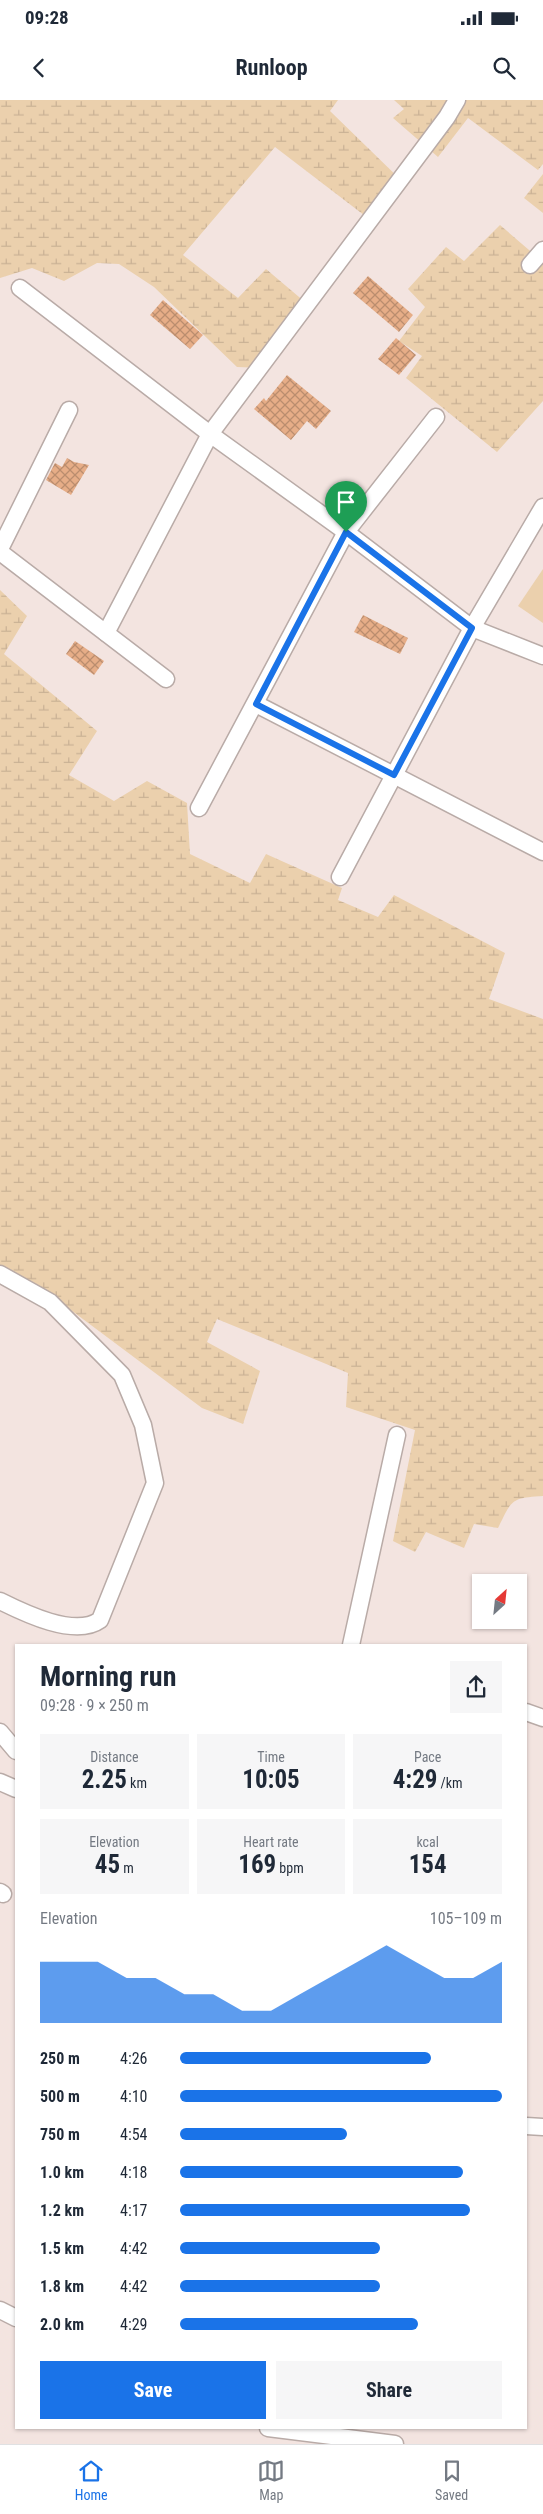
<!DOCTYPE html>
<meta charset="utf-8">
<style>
body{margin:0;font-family:"Roboto Condensed",sans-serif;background:#f6f6f7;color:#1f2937;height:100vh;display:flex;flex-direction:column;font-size:19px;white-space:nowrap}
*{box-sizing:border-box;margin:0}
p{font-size:16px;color:#747a83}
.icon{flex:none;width:28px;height:28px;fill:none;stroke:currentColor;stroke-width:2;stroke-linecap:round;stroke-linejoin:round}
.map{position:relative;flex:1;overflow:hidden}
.drawer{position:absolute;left:15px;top:1544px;width:512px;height:785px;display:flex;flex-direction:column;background:#fff;border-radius:0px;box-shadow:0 1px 4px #0004}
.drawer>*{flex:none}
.needle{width:32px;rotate:27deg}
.buttons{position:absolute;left:472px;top:1474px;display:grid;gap:10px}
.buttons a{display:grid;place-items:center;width:55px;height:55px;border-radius:0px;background:#fff;box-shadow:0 1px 4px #0004;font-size:25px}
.pin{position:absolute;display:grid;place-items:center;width:42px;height:42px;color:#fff;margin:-51px -21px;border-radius:50% 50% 50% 0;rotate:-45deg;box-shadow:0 0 5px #0007}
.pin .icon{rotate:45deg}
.round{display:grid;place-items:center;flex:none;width:52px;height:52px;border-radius:0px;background:#f6f6f7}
.headline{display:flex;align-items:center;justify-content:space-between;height:85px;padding:0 25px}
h1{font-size:28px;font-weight:700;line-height:38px}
.metrics{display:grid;grid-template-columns:repeat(3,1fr);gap:8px;height:85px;padding:5px 25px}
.metrics div{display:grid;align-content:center;border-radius:0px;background:#f6f6f7;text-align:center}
.metrics b{font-size:25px;font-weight:700}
.metrics small{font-size:14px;font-weight:400}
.metrics p{font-size:14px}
.chart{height:140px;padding:10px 25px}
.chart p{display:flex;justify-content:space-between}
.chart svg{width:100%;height:90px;margin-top:5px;fill:#1a73e8;opacity:.7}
.action{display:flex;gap:10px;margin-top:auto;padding:10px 25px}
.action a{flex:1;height:58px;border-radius:0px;background:#1a73e8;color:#fff;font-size:20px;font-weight:700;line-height:58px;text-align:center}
.action a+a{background:#f6f6f7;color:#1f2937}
ul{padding:0 25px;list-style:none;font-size:16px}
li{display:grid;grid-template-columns:80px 60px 1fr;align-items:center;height:38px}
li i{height:12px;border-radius:6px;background:#1a73e8}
.status{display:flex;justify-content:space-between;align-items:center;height:35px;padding:0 25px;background:#fff;direction:ltr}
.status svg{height:14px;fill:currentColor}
header{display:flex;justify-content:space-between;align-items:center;height:65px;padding:0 25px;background:#fff;font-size:22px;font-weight:700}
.menu{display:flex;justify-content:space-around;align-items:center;height:70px;border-top:1px solid #e0e1e3;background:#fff;font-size:14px;color:#747a83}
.menu a{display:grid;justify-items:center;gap:2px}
.menu .on{color:#1a73e8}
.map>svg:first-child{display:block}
.grass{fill:#ebd0ad}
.wetland{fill:url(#wetland-marsh)}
.building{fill:url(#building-cross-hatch)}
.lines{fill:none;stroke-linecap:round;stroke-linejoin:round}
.minor-casing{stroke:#b9aba7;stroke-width:19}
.minor{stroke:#fff;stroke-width:16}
.route-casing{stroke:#fff;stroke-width:10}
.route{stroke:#1a73e8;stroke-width:6}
</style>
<div class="status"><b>09:28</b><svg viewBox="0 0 49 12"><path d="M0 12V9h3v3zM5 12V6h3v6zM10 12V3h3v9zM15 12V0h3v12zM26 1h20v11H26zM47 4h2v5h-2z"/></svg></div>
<header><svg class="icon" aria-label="back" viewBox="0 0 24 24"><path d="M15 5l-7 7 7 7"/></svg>Runloop<svg class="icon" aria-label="search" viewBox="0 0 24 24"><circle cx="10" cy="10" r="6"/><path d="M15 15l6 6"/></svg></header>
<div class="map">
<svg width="543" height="2344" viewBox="0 0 543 2344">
<defs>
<pattern id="wetland-marsh" width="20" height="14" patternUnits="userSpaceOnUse" patternTransform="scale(1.25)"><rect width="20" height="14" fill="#ebd0ad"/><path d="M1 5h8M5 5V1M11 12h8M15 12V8" fill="none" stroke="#cab295"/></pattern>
<pattern id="building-cross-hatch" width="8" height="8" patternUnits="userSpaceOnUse" patternTransform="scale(1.25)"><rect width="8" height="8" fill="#e6ad87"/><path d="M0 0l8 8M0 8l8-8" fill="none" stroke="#ba8d6e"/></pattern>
</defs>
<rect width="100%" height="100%" fill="#f3e4e0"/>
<polygon class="grass" points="543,469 543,523 518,506"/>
<g class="wetland">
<polygon points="0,0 338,0 330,11 406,85 373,122 275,47 183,155 238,198 266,169 312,208 264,268 237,267 154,187 119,164 97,163 64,181 32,168 0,178"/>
<polygon points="394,0 543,0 543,64 538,70 468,18 438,57 393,18 404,9"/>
<polygon points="543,74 543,113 524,98"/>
<polygon points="500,125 543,162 543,301 497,352 406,278 422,256 399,241 425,207 408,189 446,147 464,161"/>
<path d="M0 490 27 516 4 554 97 631 69 675 114 701 147 681 187 703 190 754 250 783 266 754 342 788 338 800 378 817 394 795 505 853 489 899 543 919V1396C510 1398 512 1400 498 1428L474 1424 464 1448 426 1432 415 1452 393 1441 415 1330 346 1307 348 1273 217 1219 207 1242 260 1271 243 1324 202 1308 44 1190 0 1166Z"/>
</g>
<g class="building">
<polygon points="368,176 413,215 399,232 353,193"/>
<polygon points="163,200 203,235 190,249 150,215"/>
<polygon points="396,238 416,255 399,275 378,259"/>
<polygon points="287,275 331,311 316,329 307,321 291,340 254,309 264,298 266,301"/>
<polygon points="67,358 74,362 89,365 71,395 46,380 55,363 62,367"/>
<polygon points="363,515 408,538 400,554 354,532"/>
<polygon points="75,541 104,561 94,575 66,554"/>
</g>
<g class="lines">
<defs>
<g id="minor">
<polyline points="530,165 543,150"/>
<polyline points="20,188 210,334 346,432 472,528 543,556"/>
<polyline points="0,449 69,310"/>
<polyline points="0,452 166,579"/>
<polyline points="106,533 210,334 447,17 457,0"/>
<polyline points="256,604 543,752"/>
<polyline points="199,708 346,432 436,317"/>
<polyline points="340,777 472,528 543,407"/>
<path d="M0 1174 50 1202 122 1275 143 1325 155 1383 100 1520C75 1538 24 1513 0 1501"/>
<polyline points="351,1545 397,1335"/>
<polyline points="526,1612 543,1618"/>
<polyline points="0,1632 16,1651"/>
<polyline points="0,1682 16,1689"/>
<polyline points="0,1792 3,1794"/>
<polyline points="526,2026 543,2027"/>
<polyline points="0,2210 16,2218"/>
<polyline points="268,2328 395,2344"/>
</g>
</defs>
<use href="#minor" class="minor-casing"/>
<use href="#minor" class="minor"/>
</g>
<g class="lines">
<defs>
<polygon id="route" points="346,432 472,528 394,675 256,604"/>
</defs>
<use href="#route" class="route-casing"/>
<use href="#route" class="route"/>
</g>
</svg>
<div class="buttons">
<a><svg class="needle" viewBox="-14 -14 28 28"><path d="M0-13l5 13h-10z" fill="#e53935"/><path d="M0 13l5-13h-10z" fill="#747a83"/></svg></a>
</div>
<div class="pin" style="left:346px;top:432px;background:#1e9e55"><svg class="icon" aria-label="arrive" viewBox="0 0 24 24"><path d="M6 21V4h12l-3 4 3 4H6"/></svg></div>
<section class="drawer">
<div class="headline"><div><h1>Morning run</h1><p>09:28 · 9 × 250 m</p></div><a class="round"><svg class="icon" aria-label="share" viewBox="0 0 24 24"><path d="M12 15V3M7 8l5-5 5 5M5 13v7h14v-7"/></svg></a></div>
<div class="metrics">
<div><p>Distance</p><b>2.25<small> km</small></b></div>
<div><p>Time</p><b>10:05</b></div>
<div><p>Pace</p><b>4:29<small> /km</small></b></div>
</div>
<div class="metrics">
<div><p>Elevation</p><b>45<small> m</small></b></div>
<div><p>Heart rate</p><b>169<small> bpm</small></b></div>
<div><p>kcal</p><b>154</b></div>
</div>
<div class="chart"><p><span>Elevation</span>105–109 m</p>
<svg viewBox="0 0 160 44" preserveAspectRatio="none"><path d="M0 44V14L10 14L20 14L30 22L40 22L50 30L60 30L70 38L80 38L90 30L100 22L110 14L120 6L130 14L140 22L150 22L160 14V44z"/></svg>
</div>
<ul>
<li><b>250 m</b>4:26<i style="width:78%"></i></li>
<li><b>500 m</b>4:10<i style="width:100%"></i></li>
<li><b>750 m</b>4:54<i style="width:52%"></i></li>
<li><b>1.0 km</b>4:18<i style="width:88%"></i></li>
<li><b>1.2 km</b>4:17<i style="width:90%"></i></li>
<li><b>1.5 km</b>4:42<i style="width:62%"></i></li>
<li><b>1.8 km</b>4:42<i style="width:62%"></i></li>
<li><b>2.0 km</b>4:29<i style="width:74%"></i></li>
</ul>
<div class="action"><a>Save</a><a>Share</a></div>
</section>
</div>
<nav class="menu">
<a class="on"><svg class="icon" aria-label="home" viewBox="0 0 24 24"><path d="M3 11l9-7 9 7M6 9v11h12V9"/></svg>Home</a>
<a><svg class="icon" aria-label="map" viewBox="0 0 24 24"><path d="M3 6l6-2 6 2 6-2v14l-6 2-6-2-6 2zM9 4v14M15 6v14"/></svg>Map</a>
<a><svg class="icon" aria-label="saved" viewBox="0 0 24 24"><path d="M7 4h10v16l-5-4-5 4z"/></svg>Saved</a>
</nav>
